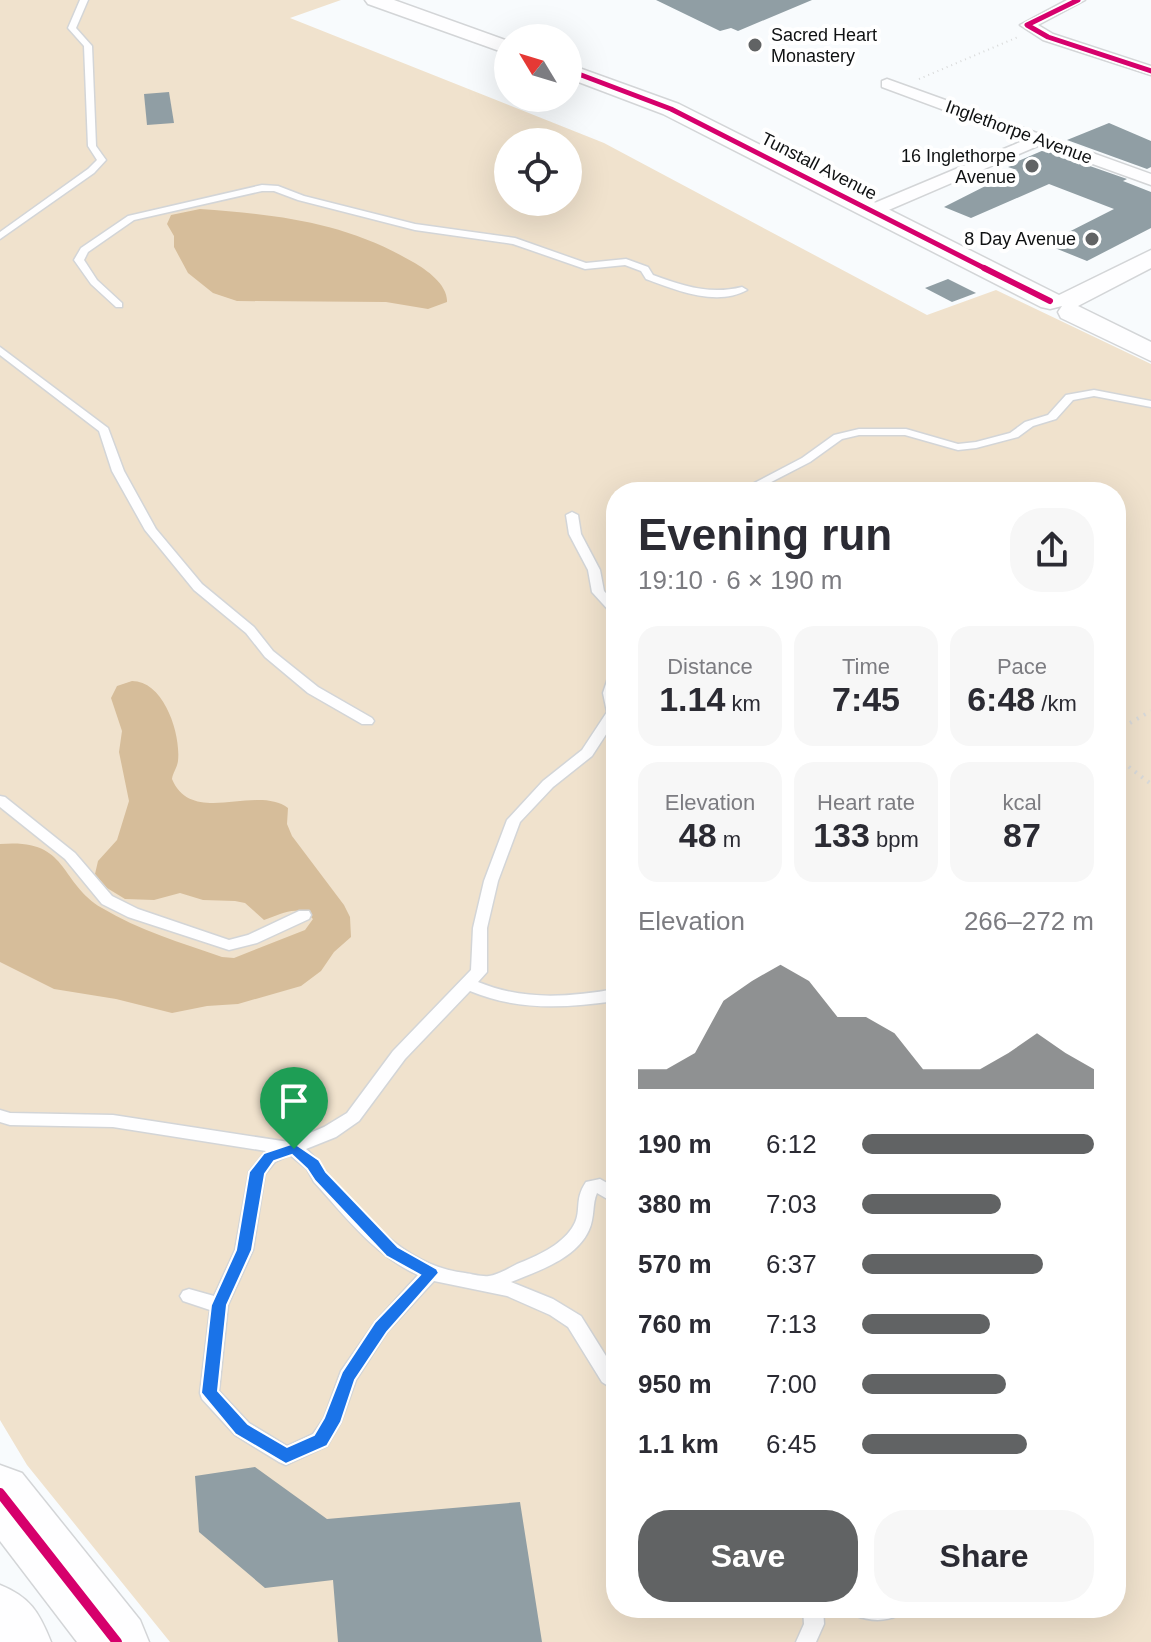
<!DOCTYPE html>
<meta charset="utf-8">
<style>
body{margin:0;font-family:Arial,sans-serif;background:#f7f7f7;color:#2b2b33;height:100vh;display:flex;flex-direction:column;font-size:30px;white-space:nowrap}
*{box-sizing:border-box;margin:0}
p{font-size:26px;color:#7c7c81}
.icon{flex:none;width:44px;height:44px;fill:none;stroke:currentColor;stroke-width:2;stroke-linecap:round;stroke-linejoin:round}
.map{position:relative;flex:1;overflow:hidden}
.details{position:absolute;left:606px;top:482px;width:520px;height:1136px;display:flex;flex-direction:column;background:#fff;border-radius:32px;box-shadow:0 8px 32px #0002}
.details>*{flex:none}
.needle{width:52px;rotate:308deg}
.tools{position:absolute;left:494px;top:24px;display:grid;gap:16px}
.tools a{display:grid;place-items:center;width:88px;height:88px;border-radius:50%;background:#fff;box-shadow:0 8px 32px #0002;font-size:40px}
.pin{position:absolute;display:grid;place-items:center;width:68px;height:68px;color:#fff;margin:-82px -34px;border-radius:50% 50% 50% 0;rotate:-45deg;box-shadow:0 0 8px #0007}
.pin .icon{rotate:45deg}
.round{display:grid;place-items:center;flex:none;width:84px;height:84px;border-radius:32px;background:#f7f7f7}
.overview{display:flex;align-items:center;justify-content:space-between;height:136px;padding:0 32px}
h1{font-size:44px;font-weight:600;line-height:60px}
.stats{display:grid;grid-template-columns:repeat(3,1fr);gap:12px;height:136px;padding:8px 32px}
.stats div{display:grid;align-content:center;border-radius:20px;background:#f7f7f7;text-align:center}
.stats b{font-size:34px;font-weight:600}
.stats small{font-size:22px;font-weight:400}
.stats p{font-size:22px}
.chart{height:224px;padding:16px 32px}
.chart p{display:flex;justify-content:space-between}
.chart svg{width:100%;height:144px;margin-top:8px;fill:#616364;opacity:.7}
.action{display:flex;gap:16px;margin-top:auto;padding:16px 32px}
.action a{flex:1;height:92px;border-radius:32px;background:#616364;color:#fff;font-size:32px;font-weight:600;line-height:92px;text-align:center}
.action a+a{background:#f7f7f7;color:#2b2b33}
ul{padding:0 32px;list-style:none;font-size:26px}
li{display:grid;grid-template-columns:128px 96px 1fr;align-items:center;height:60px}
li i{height:20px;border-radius:10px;background:#616364}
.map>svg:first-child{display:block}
.green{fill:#f0e2cd;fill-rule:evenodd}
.water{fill:#d6bd9a}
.building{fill:#909ea4}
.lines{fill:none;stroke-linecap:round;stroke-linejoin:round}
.lane-casing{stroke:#d3d5d7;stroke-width:3}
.street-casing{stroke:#d3d5d7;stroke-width:3}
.secondary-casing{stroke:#d3d5d7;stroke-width:3}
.highway-casing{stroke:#d3d5d7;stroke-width:3}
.path-far1{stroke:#d9dada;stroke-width:2;stroke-dasharray:1 4;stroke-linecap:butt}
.path{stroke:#d9dada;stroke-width:4;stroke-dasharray:2 6;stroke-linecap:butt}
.lane{fill:#fefeff;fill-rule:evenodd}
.street{fill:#fefeff;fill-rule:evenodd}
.secondary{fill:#fefeff;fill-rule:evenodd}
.highway{fill:#fefeff;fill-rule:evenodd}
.cycleway-far2-casing{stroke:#fff;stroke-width:8}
.cycleway-far1-casing{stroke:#fff;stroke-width:10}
.cycleway-casing{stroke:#fff;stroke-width:15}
.cycleway-far2{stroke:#d6006c;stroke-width:5}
.cycleway-far1{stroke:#d6006c;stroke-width:6}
.cycleway{stroke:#d6006c;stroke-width:10}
.route{fill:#1a73e8;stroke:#fff;stroke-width:2;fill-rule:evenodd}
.poi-dot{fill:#616364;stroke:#fff;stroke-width:3}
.labels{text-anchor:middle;stroke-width:8;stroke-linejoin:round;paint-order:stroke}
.far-poi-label{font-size:18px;fill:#0f1112;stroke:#fff;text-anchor:end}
.far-street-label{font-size:18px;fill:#0f1112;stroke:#fff}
</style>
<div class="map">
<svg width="1151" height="1642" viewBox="0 0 1151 1642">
<rect width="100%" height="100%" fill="#f8fbfd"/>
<path class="green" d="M0 0H341L290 18 604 143 927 315 996 290 1151 364V1642H170L27 1465 0 1420ZM508 142H568V202H508ZM616 492H1116V1608H616Z"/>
<g class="water">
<path d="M200 209C279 215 344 222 413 262 427 270 448 285 447 302L428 309 386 302 237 301 213 293 188 273 174 247V236L167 224 171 215Z"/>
<path d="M132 681C164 681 181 734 178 761 177 768 173 772 172 779 192 827 256 784 288 808L287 824 292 836 344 905 350 917 351 937 334 952 321 971 301 986 238 1004 207 1006 172 1013 116 999 54 989 0 962V844C70 838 57 881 102 908 138 930 182 943 222 957L234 958 305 930 313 919C298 903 282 914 264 920L245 903 235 901 203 900 180 893 154 900 125 899 107 888 95 874 98 861 117 840 129 801 119 752 122 731 111 698 117 686Z"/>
</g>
<g class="building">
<polygon points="656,0 812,0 738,31 731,28 720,31"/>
<polygon points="169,92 174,123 147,125 144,94"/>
<polygon points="1109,123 1151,141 1151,167 1147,169 1067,140"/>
<polygon points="1044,150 1127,179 1123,181 1151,192 1151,228 1087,261 1045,244 1114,209 1049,184 971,218 944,207 1017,170 1008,167 1014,165 1011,164"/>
<polygon points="948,279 976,293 952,302 925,288"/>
<polygon points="255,1467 327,1519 520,1502 542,1642 338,1642 333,1580 265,1588 199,1532 195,1476"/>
</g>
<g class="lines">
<defs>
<g id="lane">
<polygon points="80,0 88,0 76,28 92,46 96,146 106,160 94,173 0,239 0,232 88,169 97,160 88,146 84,46 68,28"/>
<path d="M262 185 278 186 304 196 415 224 515 238 586 263 626 259 648 267 653 275C683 286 710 295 742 287L747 290C717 307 675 290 646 279L641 271 625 265 585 269 513 244 415 230 298 200 274 191H262L134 220 88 252 84 260 97 280 122 303V307H116L91 284 74 260 81 248 128 216Z"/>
<polygon points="0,347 108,428 124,471 156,529 202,584 254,627 273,651 318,687 372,718 374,721 372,724 362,724 308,693 265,657 246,633 194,590 145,530 112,471 99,431 0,355"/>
<polygon points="1094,390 1151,401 1151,407 1094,396 1073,400 1056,419 1033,426 1018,437 976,448 958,450 905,435 859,435 842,439 810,462 752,492 737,492 802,458 834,435 859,429 906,429 958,444 976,442 1010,433 1025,422 1048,415 1066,395"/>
<polygon points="572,512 578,515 581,534 600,570 604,591 616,604 616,615 612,614 592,592 588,570 569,534 566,515"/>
<path d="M616 668V719L592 756 553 787 520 822 498 881 487 928V972L478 982C524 1001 569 997 616 989V1001C565 1008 518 1011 470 991L405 1059 359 1121 336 1137 306 1149C318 1159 320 1165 329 1176 367 1218 405 1266 465 1273 472 1274 482 1277 489 1276 498 1275 509 1268 517 1264 537 1256 560 1246 572 1228 583 1212 573 1201 586 1182L600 1179 616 1188V1204L597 1193C592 1204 595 1217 589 1230 576 1259 538 1271 511 1282L553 1299 581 1316 616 1372V1391L602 1382 568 1327 550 1315 507 1296 434 1281 387 1332 356 1380 341 1422 327 1446 286 1465 279 1462 235 1435 202 1399 200 1393 210 1310 183 1301 180 1296 183 1291 189 1289 214 1296 235 1250 249 1172 266 1151 113 1127 10 1125 0 1122V1110L10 1113 113 1115 289 1142 324 1127 347 1113 393 1051 471 970 473 928 484 881 507 820 543 781 582 750 607 712 603 693 610 672ZM290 1155 307 1169 314 1182C345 1216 375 1256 418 1275L375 1322 341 1371 324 1418 313 1434 287 1446 249 1423 219 1391 228 1305 253 1250 265 1174 275 1162Z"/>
<polygon points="0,796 5,797 75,853 112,896 138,909 229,940 248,935 299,911 309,911 311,915 309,919 257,943 229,950 128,917 102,904 65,859 0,807"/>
<polygon points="803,1608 823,1608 824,1624 816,1642 796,1642 804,1624"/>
<path d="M851 1608H902L899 1615C885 1622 869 1621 854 1615Z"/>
</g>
<g id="street">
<polygon points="1067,0 1085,0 1038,25 1053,34 1151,66 1151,75 1043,40 1020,25"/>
<polygon points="887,79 1151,174 1151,185 1040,145 877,215 865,215 863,211 865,207 1025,140 882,87 882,81"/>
</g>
<g id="secondary">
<polygon points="365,0 394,0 508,41 508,54 368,4"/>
<polygon points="568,64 679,104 1059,295 1151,250 1151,268 1078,306 1151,342 1151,361 1061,318 1058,312 1062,306 1050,309 1041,307 663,114 568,78"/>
</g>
<g id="highway">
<polygon points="0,1465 22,1473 140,1620 149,1642 77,1642 0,1541"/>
<path d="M0 1585C30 1597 39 1612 51 1642H0Z"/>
</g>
</defs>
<use href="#lane" class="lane-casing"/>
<use href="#street" class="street-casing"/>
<use href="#secondary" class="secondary-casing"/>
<use href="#highway" class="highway-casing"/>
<polyline class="path-far1" points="919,79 1018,37"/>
<g class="path">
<polyline points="1116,731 1151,711"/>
<polyline points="1116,757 1151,784"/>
</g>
<use href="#lane" class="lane"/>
<use href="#street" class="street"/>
<use href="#secondary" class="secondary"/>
<use href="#highway" class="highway"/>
<defs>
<g id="cycleway-far2">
<polyline points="1078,0 1027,25 1048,37 1151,71"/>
<polyline points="568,70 671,109 988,270"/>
</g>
<polyline id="cycleway-far1" points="984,268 1050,301"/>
<polyline id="cycleway" points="0,1493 117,1642"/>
</defs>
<use href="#cycleway-far2" class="cycleway-far2-casing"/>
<use href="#cycleway-far1" class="cycleway-far1-casing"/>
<use href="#cycleway" class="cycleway-casing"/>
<use href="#cycleway-far2" class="cycleway-far2"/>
<use href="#cycleway-far1" class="cycleway-far1"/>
<use href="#cycleway" class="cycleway"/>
</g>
<path class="route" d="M294 1143 319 1160 326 1172 398 1247 437 1269 439 1273 387 1332 355 1380 341 1422 327 1446 286 1464 235 1434 201 1393 211 1305 236 1250 249 1172 264 1153ZM292 1155 307 1169 315 1181 386 1256 420 1275 375 1322 342 1372 324 1418 314 1435 287 1447 248 1424 218 1391 227 1305 252 1250 265 1174 274 1161Z"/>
<g class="poi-dot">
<circle cx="755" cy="45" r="8"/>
<circle cx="1032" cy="166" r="8"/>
<circle cx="1092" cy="239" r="8"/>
</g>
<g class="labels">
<g class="far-poi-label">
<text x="771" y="41" text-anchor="start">Sacred Heart<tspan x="771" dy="21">Monastery</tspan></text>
<text x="1016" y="162">16 Inglethorpe<tspan x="1016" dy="21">Avenue</tspan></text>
<text x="1076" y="245">8 Day Avenue</text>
</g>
<g class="far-street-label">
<text transform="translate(1019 132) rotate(20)" y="6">Inglethorpe Avenue</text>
<text transform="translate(819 166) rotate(27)" y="6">Tunstall Avenue</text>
</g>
</g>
</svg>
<div class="tools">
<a><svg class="needle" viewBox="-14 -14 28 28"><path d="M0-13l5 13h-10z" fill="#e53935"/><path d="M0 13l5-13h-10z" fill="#7c7c81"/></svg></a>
<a><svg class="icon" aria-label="locate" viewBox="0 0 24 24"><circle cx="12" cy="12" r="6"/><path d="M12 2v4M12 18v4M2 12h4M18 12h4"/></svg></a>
</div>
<div class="pin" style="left:294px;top:1149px;background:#1e9e55"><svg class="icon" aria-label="arrive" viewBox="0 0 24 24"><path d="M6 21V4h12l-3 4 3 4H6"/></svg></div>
<section class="details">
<div class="overview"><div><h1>Evening run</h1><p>19:10 · 6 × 190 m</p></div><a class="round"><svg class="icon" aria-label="share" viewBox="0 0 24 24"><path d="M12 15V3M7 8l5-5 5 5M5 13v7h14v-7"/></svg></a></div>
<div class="stats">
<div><p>Distance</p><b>1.14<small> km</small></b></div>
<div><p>Time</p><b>7:45</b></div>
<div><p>Pace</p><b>6:48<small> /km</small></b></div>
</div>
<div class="stats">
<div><p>Elevation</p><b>48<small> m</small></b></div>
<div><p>Heart rate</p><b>133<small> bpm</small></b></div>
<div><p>kcal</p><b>87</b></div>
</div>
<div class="chart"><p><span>Elevation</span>266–272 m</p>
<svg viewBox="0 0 160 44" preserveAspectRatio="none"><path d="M0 44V38L10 38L20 33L30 17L40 11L50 6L60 11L70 22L80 22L90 27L100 38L110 38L120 38L130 33L140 27L150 33L160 38V44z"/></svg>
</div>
<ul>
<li><b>190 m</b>6:12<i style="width:100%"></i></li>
<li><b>380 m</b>7:03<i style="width:60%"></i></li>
<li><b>570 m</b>6:37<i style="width:78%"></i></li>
<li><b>760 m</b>7:13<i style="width:55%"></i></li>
<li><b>950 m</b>7:00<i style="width:62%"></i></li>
<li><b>1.1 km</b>6:45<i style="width:71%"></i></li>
</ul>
<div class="action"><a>Save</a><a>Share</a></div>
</section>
</div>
